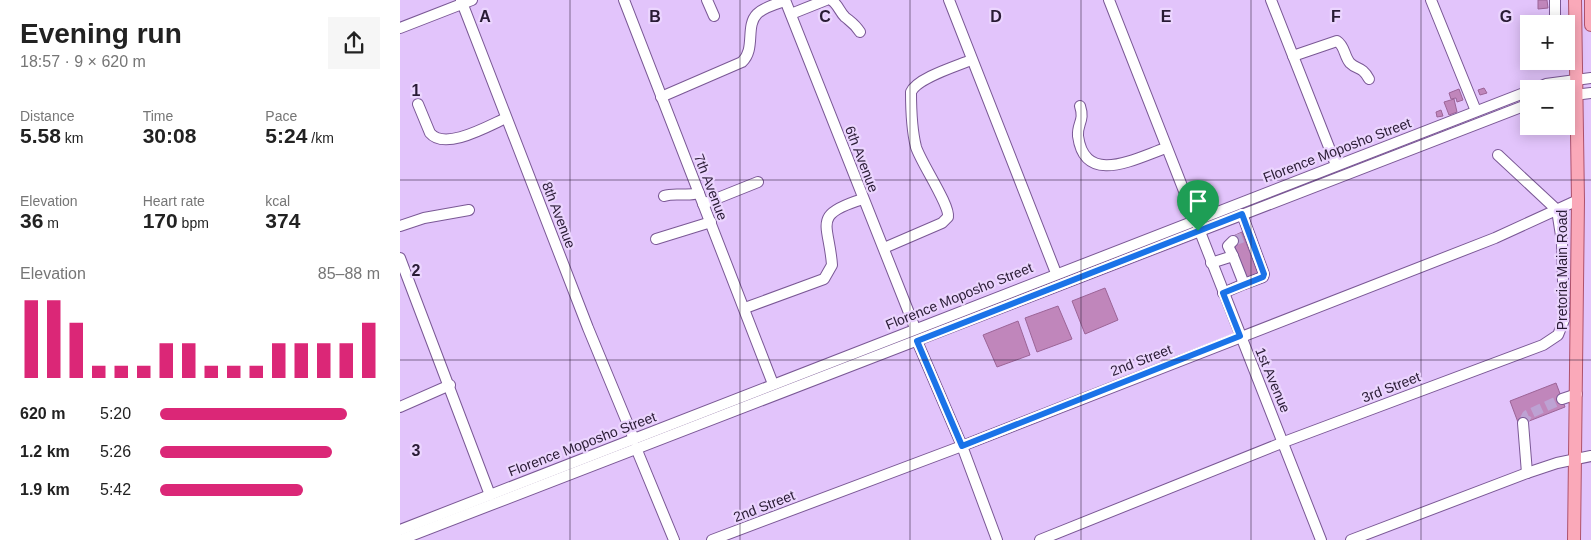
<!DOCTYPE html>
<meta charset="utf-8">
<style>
body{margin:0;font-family:Arial,sans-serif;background:#f6f6f6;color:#222;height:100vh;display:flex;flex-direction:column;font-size:19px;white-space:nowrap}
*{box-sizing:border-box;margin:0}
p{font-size:16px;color:#767676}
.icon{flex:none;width:28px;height:28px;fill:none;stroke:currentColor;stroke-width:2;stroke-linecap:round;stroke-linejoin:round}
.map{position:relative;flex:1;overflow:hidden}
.drawer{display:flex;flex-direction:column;background:#fff;width:400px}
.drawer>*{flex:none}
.buttons{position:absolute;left:1120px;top:15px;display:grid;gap:10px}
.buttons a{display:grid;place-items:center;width:55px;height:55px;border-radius:0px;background:#fff;box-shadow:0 2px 12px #0003;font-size:25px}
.pin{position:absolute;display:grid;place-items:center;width:42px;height:42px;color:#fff;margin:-51px -21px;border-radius:50% 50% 50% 0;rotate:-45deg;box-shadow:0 0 5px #0007}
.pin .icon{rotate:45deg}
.round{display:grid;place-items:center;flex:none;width:52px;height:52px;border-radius:0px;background:#f6f6f6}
.headline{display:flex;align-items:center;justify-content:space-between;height:85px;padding:0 20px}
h1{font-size:28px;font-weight:700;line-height:38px}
.metrics{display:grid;grid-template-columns:repeat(3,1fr);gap:8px;height:85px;padding:5px 20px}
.metrics div{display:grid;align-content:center}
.metrics b{font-size:21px;font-weight:700}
.metrics small{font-size:14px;font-weight:400}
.metrics p{font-size:14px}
.chart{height:140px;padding:10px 20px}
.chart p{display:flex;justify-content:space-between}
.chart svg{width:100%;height:90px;margin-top:5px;stroke:#db2777;stroke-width:6}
ul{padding:0 20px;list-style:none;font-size:16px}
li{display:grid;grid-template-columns:80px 60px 1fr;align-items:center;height:38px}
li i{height:12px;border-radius:6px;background:#db2777}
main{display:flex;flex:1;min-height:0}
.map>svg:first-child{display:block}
.building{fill:#c086bb;stroke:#9c6497}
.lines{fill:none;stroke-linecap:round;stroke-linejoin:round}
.minor-tunnel{stroke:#bda2d3;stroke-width:10;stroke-dasharray:10 5;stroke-linecap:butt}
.minor-casing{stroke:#7a5895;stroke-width:12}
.major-casing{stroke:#ae526c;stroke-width:14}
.minor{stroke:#fff;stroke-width:10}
.major{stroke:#faa9b9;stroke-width:12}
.route-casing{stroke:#fff;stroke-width:10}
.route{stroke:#1a73e8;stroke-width:6}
.grid{fill:none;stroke:#291b34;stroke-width:1;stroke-opacity:0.55}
.labels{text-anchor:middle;stroke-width:4.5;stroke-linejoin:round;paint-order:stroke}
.street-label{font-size:14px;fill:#291b34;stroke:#ebd5fe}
.grid-label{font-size:16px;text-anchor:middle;font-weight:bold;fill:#291b34;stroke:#ebd5fe;stroke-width:4.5;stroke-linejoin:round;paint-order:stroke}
</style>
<main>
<section class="drawer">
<div class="headline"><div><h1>Evening run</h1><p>18:57 · 9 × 620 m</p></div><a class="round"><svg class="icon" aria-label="share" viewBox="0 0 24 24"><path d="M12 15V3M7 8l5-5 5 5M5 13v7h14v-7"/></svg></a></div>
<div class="metrics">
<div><p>Distance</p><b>5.58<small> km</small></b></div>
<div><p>Time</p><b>30:08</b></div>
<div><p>Pace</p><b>5:24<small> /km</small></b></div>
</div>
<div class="metrics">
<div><p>Elevation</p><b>36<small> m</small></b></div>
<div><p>Heart rate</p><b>170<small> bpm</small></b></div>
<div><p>kcal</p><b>374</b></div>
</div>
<div class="chart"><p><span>Elevation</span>85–88 m</p>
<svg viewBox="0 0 160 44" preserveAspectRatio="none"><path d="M5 44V6M15 44V6M25 44V17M35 44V38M45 44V38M55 44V38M65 44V27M75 44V27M85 44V38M95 44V38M105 44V38M115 44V27M125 44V27M135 44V27M145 44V27M155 44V17"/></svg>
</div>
<ul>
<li><b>620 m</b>5:20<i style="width:85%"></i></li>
<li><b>1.2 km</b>5:26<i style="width:78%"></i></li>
<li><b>1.9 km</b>5:42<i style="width:65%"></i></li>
</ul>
</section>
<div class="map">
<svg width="1191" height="540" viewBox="0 0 1191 540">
<rect width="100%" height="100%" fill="#e2c4fb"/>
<g class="building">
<polygon points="1138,0 1147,0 1148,8 1138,9"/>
<polygon points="1084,88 1087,93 1080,95 1078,90"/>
<polygon points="1059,89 1063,100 1057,102 1056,98 1051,99 1049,93"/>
<polygon points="1054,99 1057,112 1049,115 1044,102"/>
<polygon points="1041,110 1043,116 1037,117 1036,112"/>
<polygon points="842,232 859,276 848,280 831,237"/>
<polygon points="705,288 718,320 685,334 672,301"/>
<polygon points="658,306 672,339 637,352 625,318"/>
<polygon points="618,321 630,355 597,367 583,335"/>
<polygon points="1156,383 1165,407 1119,425 1110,401"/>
</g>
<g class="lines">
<g class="minor-tunnel">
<polyline points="833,241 844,237"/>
<polyline points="1123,423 1127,415 1162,399"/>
</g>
<defs>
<g id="minor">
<polyline points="61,0 188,328 234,439"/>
<polyline points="224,0 373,384"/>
<polyline points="307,0 314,16"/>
<polyline points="385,0 515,328"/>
<path d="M431 0C438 4 439 11 445 17 451 22 455 24 460 32"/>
<polyline points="549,0 656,273"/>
<polyline points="709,0 921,540"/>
<polyline points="871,0 936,165"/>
<polyline points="1031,0 1076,111"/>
<polyline points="1155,0 1155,24"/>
<polyline points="391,14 426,0"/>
<polyline points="0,28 72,0"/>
<path d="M893 56 937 41C945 46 944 56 950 63 957 70 962 66 969 79"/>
<polyline points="1134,89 1146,84 1191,78"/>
<polyline points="1166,96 1191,93"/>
<path d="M261 97 342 62C356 49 345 26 357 14 364 7 376 4 385 1"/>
<path d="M18 104 30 133C45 151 88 126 106 118"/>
<path d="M680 106C685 121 677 123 678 136 685 187 736 158 766 148"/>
<path d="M264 196C276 192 286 197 299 193"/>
<polyline points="303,204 358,182"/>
<polyline points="842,214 864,274 863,277 844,284"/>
<polyline points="0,226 24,218 69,210"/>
<polyline points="256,239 311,222"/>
<path d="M484 248 542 223 548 217C550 205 521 163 516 147 512 131 511 109 511 92 517 78 557 66 571 60"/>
<polyline points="833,256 828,246 833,241"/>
<polyline points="0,258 90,495"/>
<polyline points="811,263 833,256 844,284 823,293"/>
<path d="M345 308 424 279 432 265C429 223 411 215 463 199"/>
<polyline points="517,341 562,446 597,540"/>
<polyline points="1162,399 1177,394"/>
<polyline points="0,407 50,385"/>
<polyline points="1123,423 1127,473"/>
<polyline points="236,448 274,540"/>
<polyline points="0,530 1129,91"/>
<polyline points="0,540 1129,104"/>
<polyline points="312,540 562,446 1095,238 1178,200"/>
<polyline points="640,540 884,442 1143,345 1158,335 1164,320 1162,242 1157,210 1098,155"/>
<polyline points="951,540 1127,473 1157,463 1191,456"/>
</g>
<g id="major">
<polyline points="1191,0 1191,25"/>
<polyline points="1174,540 1178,200 1175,0"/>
</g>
</defs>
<use href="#minor" class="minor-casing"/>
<use href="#major" class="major-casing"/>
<use href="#minor" class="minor"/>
<use href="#major" class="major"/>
</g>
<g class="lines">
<defs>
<polygon id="route" points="842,214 864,274 863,277 823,293 840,336 562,446 517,341"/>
</defs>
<use href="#route" class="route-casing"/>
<use href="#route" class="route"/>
</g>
<path class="grid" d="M170 0V540M340 0V540M510 0V540M681 0V540M851 0V540M1021 0V540M0 180H1191M0 360H1191"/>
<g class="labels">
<g class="street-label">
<text transform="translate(937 150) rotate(-21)" y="5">Florence Moposho Street</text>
<text transform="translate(462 159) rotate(69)" y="5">6th Avenue</text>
<text transform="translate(311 187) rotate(69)" y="5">7th Avenue</text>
<text transform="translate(159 215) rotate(69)" y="5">8th Avenue</text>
<text transform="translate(1162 270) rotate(-90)" y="5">Pretoria Main Road</text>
<text transform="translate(559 296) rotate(-22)" y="5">Florence Moposho Street</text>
<text transform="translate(741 360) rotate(-21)" y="5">2nd Street</text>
<text transform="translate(873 380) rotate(67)" y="5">1st Avenue</text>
<text transform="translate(991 387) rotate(-21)" y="5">3rd Street</text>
<text transform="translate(182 444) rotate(-21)" y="5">Florence Moposho Street</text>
<text transform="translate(364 506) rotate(-21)" y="5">2nd Street</text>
</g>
</g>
<g class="grid-label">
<text x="85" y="22">A</text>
<text x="255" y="22">B</text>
<text x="425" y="22">C</text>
<text x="596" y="22">D</text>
<text x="766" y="22">E</text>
<text x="936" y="22">F</text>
<text x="1106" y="22">G</text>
<text x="16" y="96">1</text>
<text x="16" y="276">2</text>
<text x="16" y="456">3</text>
</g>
</svg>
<div class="buttons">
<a>+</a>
<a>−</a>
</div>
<div class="pin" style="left:798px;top:231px;background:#1e9e55"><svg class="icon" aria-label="arrive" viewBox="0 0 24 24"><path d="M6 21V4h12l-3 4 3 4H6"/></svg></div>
</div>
</main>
